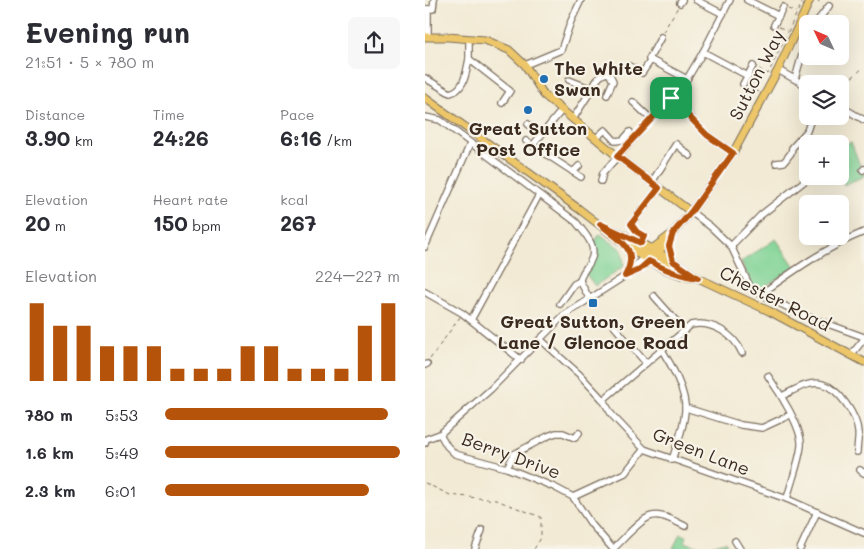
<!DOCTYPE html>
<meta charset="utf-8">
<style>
body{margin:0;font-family:Mali,sans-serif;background:#f7f7f7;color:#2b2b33;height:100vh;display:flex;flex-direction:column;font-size:19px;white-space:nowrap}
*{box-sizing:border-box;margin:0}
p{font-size:16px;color:#7c7c81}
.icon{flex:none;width:28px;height:28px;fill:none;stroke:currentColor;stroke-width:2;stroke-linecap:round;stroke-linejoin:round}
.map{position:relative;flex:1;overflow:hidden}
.drawer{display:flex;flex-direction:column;background:#fff;width:425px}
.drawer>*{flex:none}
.needle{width:32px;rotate:314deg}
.controls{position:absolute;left:374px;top:15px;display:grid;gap:10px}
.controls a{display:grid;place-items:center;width:50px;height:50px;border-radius:8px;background:#fff;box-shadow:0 5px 20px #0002;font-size:25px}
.pin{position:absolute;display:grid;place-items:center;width:42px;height:42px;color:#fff;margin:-21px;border-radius:10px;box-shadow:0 2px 8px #0006}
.round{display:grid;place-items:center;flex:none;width:52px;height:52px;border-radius:8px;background:#f7f7f7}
.head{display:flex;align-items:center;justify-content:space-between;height:85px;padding:0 25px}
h1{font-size:28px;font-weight:700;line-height:38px}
.figures{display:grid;grid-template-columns:repeat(3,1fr);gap:8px;height:85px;padding:5px 25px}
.figures div{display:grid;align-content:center}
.figures b{font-size:21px;font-weight:700}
.figures small{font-size:14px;font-weight:400}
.figures p{font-size:14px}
.chart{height:140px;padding:10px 25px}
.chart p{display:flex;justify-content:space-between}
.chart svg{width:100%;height:90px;margin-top:5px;stroke:#b45309;stroke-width:6}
ul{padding:0 25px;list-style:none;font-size:16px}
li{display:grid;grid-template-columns:80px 60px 1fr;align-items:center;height:38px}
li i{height:12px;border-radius:6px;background:#b45309}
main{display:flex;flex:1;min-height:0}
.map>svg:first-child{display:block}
.green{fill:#80d395;stroke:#5e7e5a}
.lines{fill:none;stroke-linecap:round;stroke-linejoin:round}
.minor-casing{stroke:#7b6d5e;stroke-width:8}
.major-casing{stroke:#7b6d5e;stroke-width:9}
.path{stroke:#7b6d5e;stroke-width:1;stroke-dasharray:4 4;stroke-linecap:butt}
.minor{stroke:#fff;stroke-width:5.5}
.major{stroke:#ecc669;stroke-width:7}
.route-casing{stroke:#fff;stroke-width:10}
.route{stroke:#b45309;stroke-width:6}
.poi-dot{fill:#1f6fb2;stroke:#f7f3e8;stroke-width:2}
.labels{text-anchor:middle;stroke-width:4.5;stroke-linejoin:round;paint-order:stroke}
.poi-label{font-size:18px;font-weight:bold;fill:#3b2a1e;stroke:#f7f3e8}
.street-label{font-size:18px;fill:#3b2a1e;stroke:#f7f3e8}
</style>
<main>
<section class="drawer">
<div class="head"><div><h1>Evening run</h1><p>21:51 · 5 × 780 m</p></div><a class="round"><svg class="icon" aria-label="share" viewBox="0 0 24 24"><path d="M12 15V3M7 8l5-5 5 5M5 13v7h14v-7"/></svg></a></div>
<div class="figures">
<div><p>Distance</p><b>3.90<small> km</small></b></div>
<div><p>Time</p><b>24:26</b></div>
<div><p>Pace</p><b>6:16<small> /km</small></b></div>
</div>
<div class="figures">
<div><p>Elevation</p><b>20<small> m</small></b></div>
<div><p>Heart rate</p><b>150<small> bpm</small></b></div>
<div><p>kcal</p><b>267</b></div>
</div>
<div class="chart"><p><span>Elevation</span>224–227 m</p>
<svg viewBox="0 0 160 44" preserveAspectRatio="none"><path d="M5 44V6M15 44V17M25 44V17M35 44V27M45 44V27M55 44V27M65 44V38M75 44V38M85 44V38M95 44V27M105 44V27M115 44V38M125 44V38M135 44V38M145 44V17M155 44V6"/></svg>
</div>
<ul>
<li><b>780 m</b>5:53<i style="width:95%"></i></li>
<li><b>1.6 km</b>5:49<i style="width:100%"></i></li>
<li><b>2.3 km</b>6:01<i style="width:87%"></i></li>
</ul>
</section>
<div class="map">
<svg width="439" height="549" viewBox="0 0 439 549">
<rect width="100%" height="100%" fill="#f7f3e8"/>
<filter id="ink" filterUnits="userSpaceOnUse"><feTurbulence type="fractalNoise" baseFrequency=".02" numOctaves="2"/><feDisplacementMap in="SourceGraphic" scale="10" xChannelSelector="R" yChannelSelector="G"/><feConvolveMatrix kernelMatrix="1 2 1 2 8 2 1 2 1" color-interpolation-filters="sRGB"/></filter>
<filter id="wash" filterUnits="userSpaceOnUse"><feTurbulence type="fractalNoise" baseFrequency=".0096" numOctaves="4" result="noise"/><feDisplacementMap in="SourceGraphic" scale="20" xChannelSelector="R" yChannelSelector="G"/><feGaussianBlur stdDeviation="1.12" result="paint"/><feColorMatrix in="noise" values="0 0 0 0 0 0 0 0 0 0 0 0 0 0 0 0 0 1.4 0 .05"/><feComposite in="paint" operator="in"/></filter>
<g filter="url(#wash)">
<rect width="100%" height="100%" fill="#f2ead4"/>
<g class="green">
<polygon points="426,142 439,176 419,185 415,147"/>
<path d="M175 234 197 250 199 266 170 286 161 274C169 264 173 257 169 243Z"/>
<polygon points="351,239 370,267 334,290 329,288 316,262"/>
<polygon points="255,534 261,536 259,542 279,548 301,542 303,547 301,549 248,549"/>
</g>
</g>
<g filter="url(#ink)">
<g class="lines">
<defs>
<g id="minor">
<polyline points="271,0 298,14"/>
<polyline points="322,0 354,16"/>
<polyline points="255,3 257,0"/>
<polyline points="0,9 8,9 9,0"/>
<polyline points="390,24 404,6"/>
<polyline points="349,25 358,7"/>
<polyline points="3,37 3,9"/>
<polyline points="236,37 224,59 262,79"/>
<polyline points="44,39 44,59 85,91 77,103"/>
<polyline points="278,52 323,76"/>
<polyline points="100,65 136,50 146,21 156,0"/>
<polyline points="204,66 217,73 226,60"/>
<polyline points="353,70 382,86"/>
<path d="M0 78 25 93C40 90 41 72 44 59"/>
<polyline points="370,79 382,37"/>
<path d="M144 80 167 89C171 81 175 73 184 73L188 81 182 95"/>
<polyline points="318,84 328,66"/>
<polyline points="246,97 282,135 308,153"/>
<polyline points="208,102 226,119"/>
<polyline points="415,106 439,120"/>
<path d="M0 117 15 120 151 222C160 234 174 247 165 262 161 269 156 273 155 281"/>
<polyline points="148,119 167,89"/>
<polyline points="103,124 116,135"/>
<polyline points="171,138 180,130 190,141 198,140 205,132"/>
<polyline points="101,141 156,177"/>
<polyline points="108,145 137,110"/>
<polyline points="351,163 359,162 366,153 367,148 382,131 387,116"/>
<polyline points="438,170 439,169"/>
<polyline points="148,172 154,166"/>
<polyline points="176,181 178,173 262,79 278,52 305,0"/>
<polyline points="227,182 251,144 265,156"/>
<polyline points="266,212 286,227 306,246 326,289 378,315 439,337"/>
<polyline points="206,224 234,188"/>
<polyline points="306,246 336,215 386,176"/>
<polyline points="0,247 45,144"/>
<polyline points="203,247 206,262 203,270"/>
<polyline points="204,274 214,270 224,261"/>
<polyline points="0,292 37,313 96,360"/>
<path d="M336 294C368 271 402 247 439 232"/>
<polyline points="229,296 259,330"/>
<polyline points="135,304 149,284 155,281 164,298"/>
<polyline points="46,320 114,195"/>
<polyline points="188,325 221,363"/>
<polyline points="115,339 155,375 178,400 187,415 219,449 362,499 439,533"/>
<path d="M237 350C246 364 262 393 260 411 259 428 252 444 247 460"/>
<polyline points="426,355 439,339"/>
<polyline points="0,365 2,364"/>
<path d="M343 376C353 390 378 429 376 446 374 463 366 482 362 499"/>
<path d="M357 396C368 391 384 380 397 384 414 388 432 416 433 432 434 438 432 445 432 452"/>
<path d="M178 400 266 325C286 320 309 334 317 353"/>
<polyline points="261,408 316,425 337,428 365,415"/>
<polyline points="15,434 22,446 30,454 82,468 129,487 148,497 166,524 188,549"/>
<polyline points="0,443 1,439 15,434 66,389 138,316 200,276 221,255"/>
<polyline points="82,468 89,454 123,436 131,433 138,433 150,438 154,433"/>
<polyline points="435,470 439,473"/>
<polyline points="148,497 200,473 219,449"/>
<polyline points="310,541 315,549"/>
<polyline points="50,549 57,530"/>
<path d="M188 549C197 541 216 518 227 516 237 513 251 522 260 526"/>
<polyline points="375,549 392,512"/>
</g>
<g id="major">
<polyline points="0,37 23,37 60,40 84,50 100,65 119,95 192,156 266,212"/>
<polyline points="0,98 154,209 208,251 237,268 258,276 273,278"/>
<polyline points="185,229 213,241 248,261 273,278 344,311 439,362"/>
<polyline points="202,240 222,254 224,261"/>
<polyline points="227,249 244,236"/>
<polyline points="228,254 229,257 251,271"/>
<polyline points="224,261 240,245 248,233 266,212 308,153 353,70 385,0"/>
</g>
</defs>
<use href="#minor" class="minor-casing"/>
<use href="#major" class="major-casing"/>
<g class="path">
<polyline points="391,0 398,4"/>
<polyline points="363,9 371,12"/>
<polyline points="354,27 362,30"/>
<polyline points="238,32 253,7"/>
<polyline points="334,69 343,74 378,0"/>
<polyline points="323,87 333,92"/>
<polyline points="415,88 439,67"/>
<polyline points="210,229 219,236 218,238"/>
<polyline points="5,359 35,317"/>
<polyline points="0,483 25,495 71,500 116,517 116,538 109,549"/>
</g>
<use href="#minor" class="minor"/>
<use href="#major" class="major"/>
</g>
</g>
<g class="lines" filter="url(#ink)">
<defs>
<path id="route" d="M246 98 282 135 308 153 266 212 248 233 244 246 248 261 273 278C255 276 240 270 224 261L214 270 200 276C215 248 195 241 175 224L216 243 219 236 212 232 206 224 234 188 192 156Z"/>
</defs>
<use href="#route" class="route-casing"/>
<use href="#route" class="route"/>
</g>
<g class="poi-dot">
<circle cx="119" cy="79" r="5"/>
<circle cx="103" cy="110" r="5"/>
<rect x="163" y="298" width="10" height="10" rx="2.5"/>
</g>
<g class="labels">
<g class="poi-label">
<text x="129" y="75" text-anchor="start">The White<tspan x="129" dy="21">Swan</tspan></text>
<text x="103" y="135">Great Sutton<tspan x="103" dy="21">Post Office</tspan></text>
<text x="168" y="328">Great Sutton, Green<tspan x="168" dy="21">Lane / Glencoe Road</tspan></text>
</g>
<g class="street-label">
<text transform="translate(332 75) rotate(-63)" y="6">Sutton Way</text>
<text transform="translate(350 299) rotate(27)" y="6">Chester Road</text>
<text transform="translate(276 452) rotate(21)" y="6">Green Lane</text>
<text transform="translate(86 456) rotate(20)" y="6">Berry Drive</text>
</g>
</g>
</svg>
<div class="controls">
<a><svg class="needle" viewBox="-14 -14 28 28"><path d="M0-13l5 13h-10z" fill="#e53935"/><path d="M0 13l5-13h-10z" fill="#7c7c81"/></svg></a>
<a><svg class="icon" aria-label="layers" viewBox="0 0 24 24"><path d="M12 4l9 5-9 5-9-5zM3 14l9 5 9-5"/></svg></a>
<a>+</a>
<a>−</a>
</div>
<div class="pin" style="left:246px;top:98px;background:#1e9e55"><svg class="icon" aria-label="arrive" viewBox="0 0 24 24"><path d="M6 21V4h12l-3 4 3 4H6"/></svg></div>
</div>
</main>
